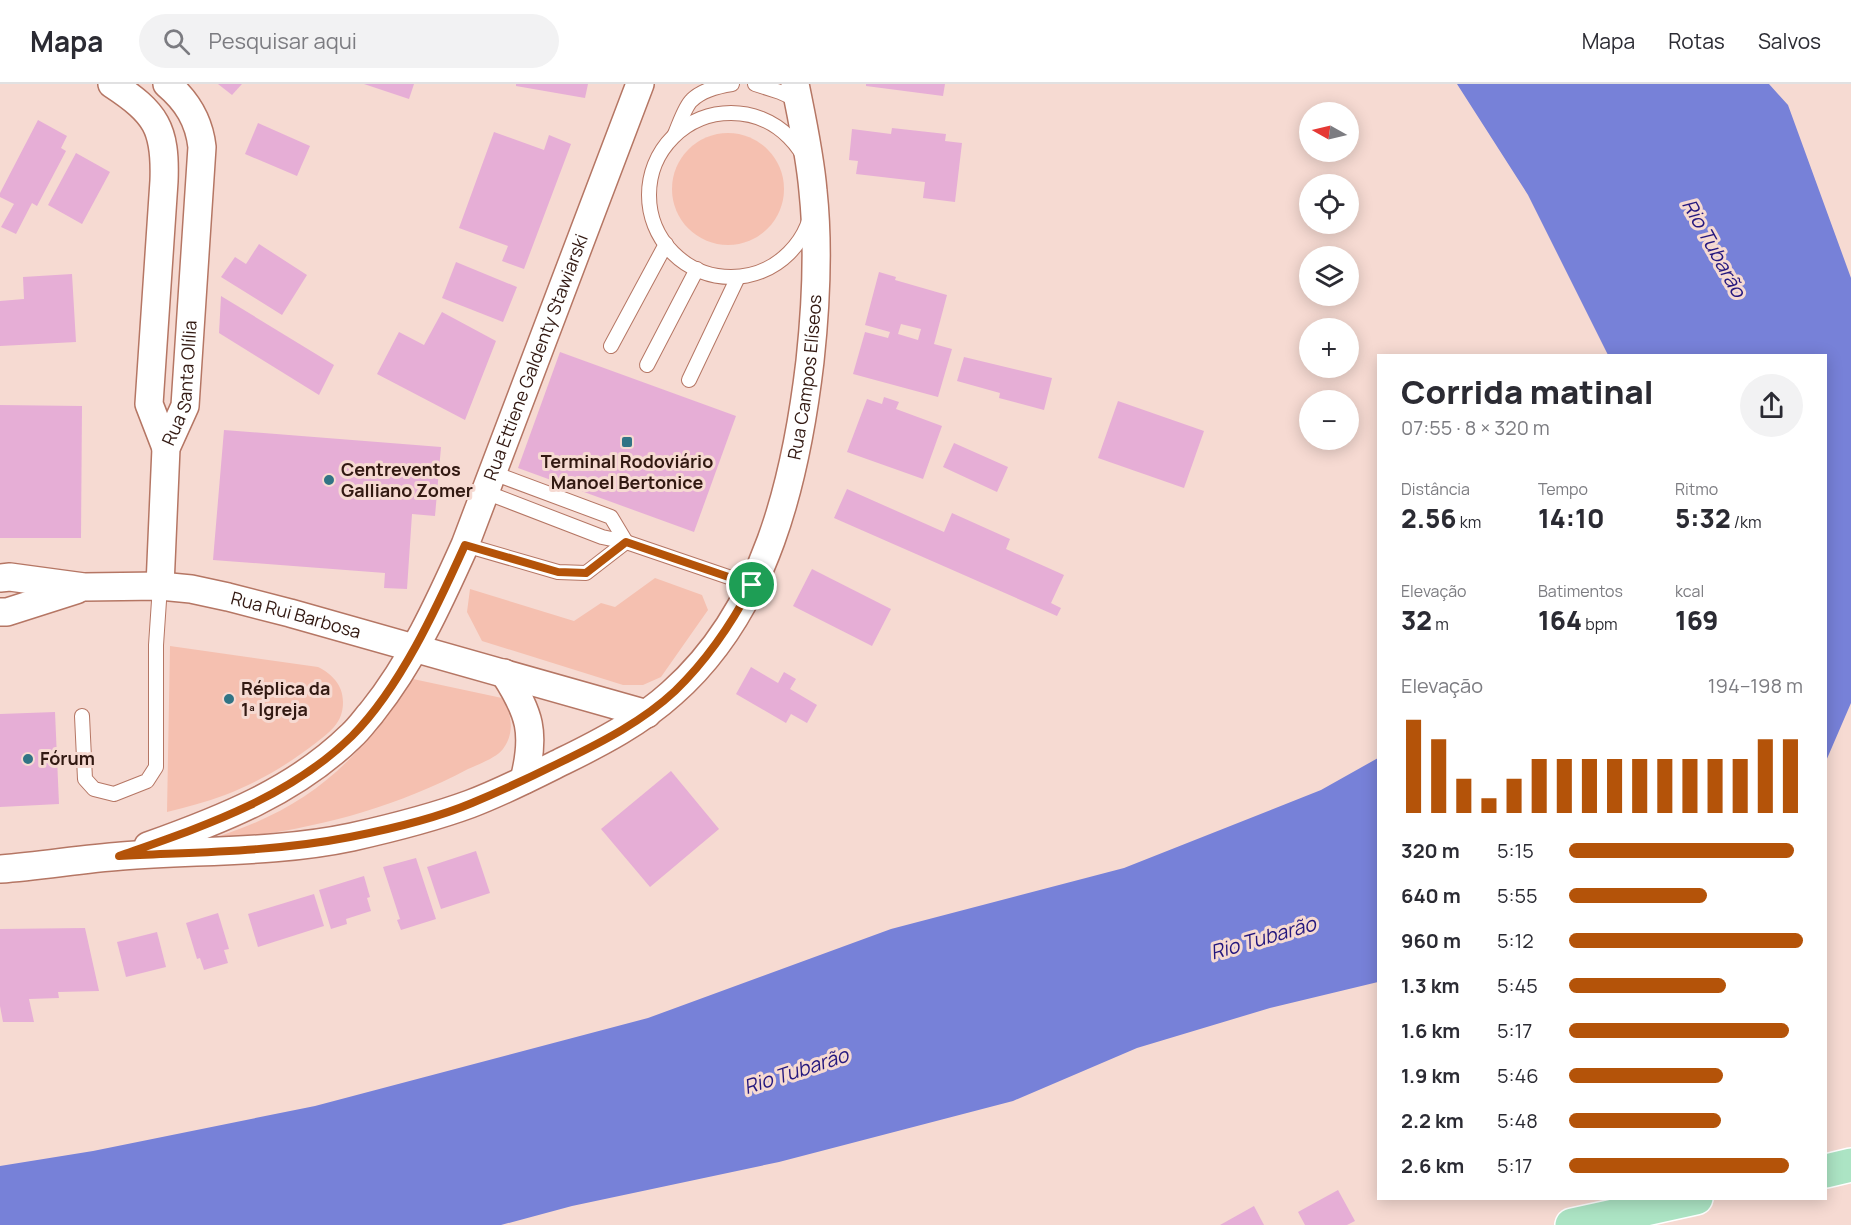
<!DOCTYPE html>
<html lang="pt">
<meta charset="utf-8">
<style>
body{margin:0;font-family:Manrope,sans-serif;background:#f2f2f3;color:#2b2b33;height:100vh;display:flex;flex-direction:column;font-size:22px;white-space:nowrap}
*{box-sizing:border-box;margin:0}
p{font-size:20px;color:#7c7c81}
.icon{flex:none;width:33px;height:33px;fill:none;stroke:currentColor;stroke-width:2;stroke-linecap:round;stroke-linejoin:round}
.map{position:relative;flex:1;overflow:hidden}
.details{position:absolute;left:1377px;top:270px;width:450px;height:846px;display:flex;flex-direction:column;background:#fff;border-radius:0px;box-shadow:0 3px 15px #0003}
.details>*{flex:none}
.needle{width:39px;rotate:278deg}
.buttons{position:absolute;left:1299px;top:18px;display:grid;gap:12px}
.buttons a{display:grid;place-items:center;width:60px;height:60px;border-radius:50%;background:#fff;box-shadow:0 3px 15px #0003;font-size:30px}
.pin{position:absolute;display:grid;place-items:center;width:51px;height:51px;color:#fff;margin:-26px;border:3px solid #fff;border-radius:50%;box-shadow:0 2px 6px #0007}
.round{display:grid;place-items:center;flex:none;width:63px;height:63px;border-radius:32px;background:#f2f2f3}
.overview{display:flex;align-items:center;justify-content:space-between;height:102px;padding:0 24px}
h1{font-size:33px;font-weight:800;line-height:45px}
.stats{display:grid;grid-template-columns:repeat(3,1fr);gap:9px;height:102px;padding:6px 24px}
.stats div{display:grid;align-content:center}
.stats b{font-size:26px;font-weight:800}
.stats small{font-size:16px;font-weight:400}
.stats p{font-size:16px}
.chart{height:168px;padding:12px 24px}
.chart p{display:flex;justify-content:space-between}
.chart svg{width:100%;height:108px;margin-top:6px;stroke:#b45309;stroke-width:6}
ul{padding:0 24px;list-style:none;font-size:20px}
li{display:grid;grid-template-columns:96px 72px 1fr;align-items:center;height:45px}
li i{height:15px;border-radius:8px;background:#b45309}
header{display:flex;align-items:center;gap:36px;box-sizing:border-box;height:84px;padding:0 30px;background:#fff;border-bottom:2px solid #e1e1e2}
header strong{font-size:28px}
nav{display:flex;gap:33px;margin-inline-start:auto;font-size:21px}
.search{width:420px;height:54px;background:#f2f2f3;display:flex;align-items:center;gap:15px;box-sizing:border-box;padding:0 21px;border-radius:33px;color:#7c7c81;font-size:22px}
.map>svg:first-child{display:block}
.green{fill:#f5c0b0}
.water{fill:#7781d8}
.building{fill:#e6aed6;fill-rule:evenodd}
.lines{fill:none;stroke-linecap:round;stroke-linejoin:round}
.lane-casing{stroke:#b57664;stroke-width:16}
.street-casing{stroke:#b57664;stroke-width:30}
.primary-casing{stroke:#fff;stroke-width:36}
.lane{stroke:#fff;stroke-width:14}
.street{stroke:#fff;stroke-width:27}
.primary{stroke:#ace4c4;stroke-width:33}
.route-casing{stroke:#fff;stroke-width:12}
.route{stroke:#b45309;stroke-width:8}
.poi-dot{fill:#317485;stroke:#f6dad2;stroke-width:2}
.labels{text-anchor:middle;stroke-width:6;stroke-linejoin:round;paint-order:stroke}
.street-label{font-size:18px;fill:#321912;stroke:#f6dad2}
.poi-label{font-size:18px;font-weight:bold;fill:#321912;stroke:#f6dad2;text-anchor:start}
.water-label{font-size:20px;font-style:italic;fill:#24177e;stroke:#f6dad2}
</style>
<header>
<strong>Mapa</strong>
<div class="search"><svg class="icon" aria-label="search" viewBox="0 0 24 24"><circle cx="10" cy="10" r="6"/><path d="M15 15l6 6"/></svg>Pesquisar aqui</div>
<nav><a>Mapa</a><a>Rotas</a><a>Salvos</a></nav>
</header>
<div class="map">
<svg width="1851" height="1141" viewBox="0 0 1851 1141">
<rect width="100%" height="100%" fill="#f6dad2"/>
<g class="green">
<circle cx="728" cy="105" r="56"/>
<polygon points="655,494 702,511 708,526 661,593 643,601 623,601 482,557 467,528 470,505 574,537 601,519 615,523"/>
<path d="M170 562 318 583C332 590 343 601 343 618 343 628 340 636 334 643 329 649 322 654 317 658 289 680 257 699 225 711 206 718 187 723 167 728Z"/>
<path d="M413 595 502 614C512 630 515 649 503 665 496 674 479 680 468 685 383 730 296 749 201 758 299 729 353 687 407 600Z"/>
</g>
<g class="water">
<polygon points="1457,0 1769,0 1788,21 1851,194 1851,619 1826,677 1826,272 1608,271 1528,111"/>
<polygon points="1378,674 1378,898 1270,924 1137,964 1013,1017 779,1078 572,1122 501,1141 0,1141 0,1082 93,1067 315,1022 648,934 891,845 1124,784 1321,706"/>
</g>
<g class="building">
<polygon points="218,0 242,0 232,11"/>
<polygon points="364,0 414,0 409,15"/>
<polygon points="516,0 588,0 585,14 516,2"/>
<polygon points="866,0 945,0 943,12 866,2"/>
<polygon points="38,36 67,52 61,64 66,67 37,122 32,119 16,150 1,143 14,120 0,113 0,109"/>
<polygon points="258,39 310,62 297,92 245,70"/>
<polygon points="892,44 946,50 945,57 962,59 955,118 923,114 925,98 856,90 858,77 849,76 852,45 891,50"/>
<polygon points="494,48 544,66 549,51 571,60 524,185 502,177 508,162 459,144"/>
<polygon points="76,69 110,88 82,140 48,121"/>
<polygon points="259,160 307,191 282,231 221,193 235,173 246,180"/>
<polygon points="456,178 517,203 503,238 442,214"/>
<path d="M879 188 896 193 895 196 947 211 934 260 952 265 938 313 853 290 865 248 888 254 890 248 865 241ZM901 240 921 245 918 256 898 250Z"/>
<polygon points="72,190 76,258 0,262 0,217 24,215 23,193"/>
<polygon points="221,212 334,281 319,311 219,249"/>
<polygon points="442,228 496,257 465,336 377,290 399,248 424,261"/>
<polygon points="560,268 736,332 694,448 518,384"/>
<polygon points="964,273 1052,294 1044,326 999,314 1000,309 957,297"/>
<polygon points="884,313 899,318 896,325 942,342 923,395 847,368 867,315 882,320"/>
<polygon points="1118,317 1204,347 1184,404 1098,374"/>
<polygon points="0,321 82,322 81,454 0,454"/>
<polygon points="224,346 441,363 435,432 412,430 407,505 384,504 385,489 213,476"/>
<polygon points="954,359 1008,383 997,408 943,383"/>
<polygon points="847,405 944,448 952,429 1010,455 1006,465 1064,491 1051,519 1061,524 1057,532 834,434"/>
<polygon points="812,485 891,525 872,562 793,522"/>
<polygon points="751,583 778,599 784,588 796,595 790,605 817,621 807,639 791,630 786,639 736,610"/>
<polygon points="55,628 59,720 0,723 0,630"/>
<polygon points="671,687 719,745 650,803 601,745"/>
<polygon points="476,767 490,809 441,825 427,783"/>
<polygon points="416,774 436,835 401,846 397,836 400,835 383,783"/>
<polygon points="364,792 370,813 367,814 371,827 346,835 347,840 331,845 319,806"/>
<polygon points="314,810 324,842 258,863 248,830"/>
<polygon points="218,829 229,865 224,866 228,879 204,886 200,874 197,875 186,839"/>
<polygon points="85,844 99,907 58,908 59,914 29,915 34,938 3,938 0,922 0,845"/>
<polygon points="157,848 166,883 126,893 117,858"/>
<polygon points="1338,1106 1355,1137 1347,1141 1305,1141 1298,1128"/>
<polygon points="1254,1122 1264,1141 1220,1141"/>
</g>
<g class="lines">
<defs>
<g id="lane">
<polyline points="755,0 780,8 798,16"/>
<circle cx="731" cy="111" r="82"/>
<path d="M675 50C679 41 685 22 692 16 702 6 719 2 732 0"/>
<polyline points="611,262 666,160"/>
<polyline points="647,281 697,185"/>
<polyline points="689,296 738,193"/>
<polyline points="493,389 611,433 626,458"/>
<polyline points="485,408 602,453 626,458 752,501"/>
<polyline points="465,461 558,488 586,489 626,458"/>
<polyline points="82,632 85,695 94,705 114,710 147,697 156,683 156,561 160,502"/>
</g>
<g id="street">
<path d="M112 0C156 29 166 44 164 97L149 320 166 364"/>
<path id="s1" d="M0 494 10 493 84 503 160 502 191 505 228 513 290 529 647 630"/>
<path id="s2" d="M160 502 166 364 185 322 202 63C199 36 187 17 167 0"/>
<polyline points="0,528 7,528 76,506"/>
<path d="M504 589C530 629 536 649 524 696"/>
<path id="s3" d="M148 762C221 736 295 707 351 652 359 645 365 636 372 628 412 578 439 519 465 461L640 0"/>
<path id="s4" d="M0 785C41 782 81 775 122 772 198 766 277 769 352 753 392 744 432 734 470 720 502 708 533 692 563 677 602 658 640 638 672 609 766 526 796 396 810 277 816 221 819 163 813 107 810 71 802 35 795 0"/>
</g>
<g id="primary">
<polyline points="1826,1087 1851,1081"/>
<polyline points="1572,1141 1696,1114"/>
</g>
</defs>
<use href="#lane" class="lane-casing"/>
<use href="#street" class="street-casing"/>
<use href="#primary" class="primary-casing"/>
<use href="#lane" class="lane"/>
<use href="#street" class="street"/>
<use href="#primary" class="primary"/>
</g>
<g class="lines">
<defs>
<path id="route" d="M626 458 752 501C731 541 707 576 675 607 643 637 602 658 563 677 533 692 503 706 472 719 434 735 391 745 350 753 274 768 195 768 119 772 201 743 288 715 352 652 400 604 437 523 465 461L558 488 586 489Z"/>
</defs>
<use href="#route" class="route-casing"/>
<use href="#route" class="route"/>
</g>
<g class="poi-dot">
<rect x="621" y="352" width="12" height="12" rx="3"/>
<circle cx="329" cy="396" r="6"/>
<circle cx="229" cy="615" r="6"/>
<circle cx="28" cy="675" r="6"/>
</g>
<g class="labels">
<g class="street-label">
<text dy="6" stroke="none"><textPath href="#s3" startOffset="657">Rua Ettiene Galdenty Stawiarski</textPath></text>
<text dy="6" stroke="none"><textPath href="#s2" startOffset="206">Rua Santa Olília</textPath></text>
<text dy="6" stroke="none"><textPath href="#s4" startOffset="1059">Rua Campos Elíseos</textPath></text>
<text dy="6" stroke="none"><textPath href="#s1" startOffset="300">Rua Rui Barbosa</textPath></text>
</g>
<g class="poi-label">
<text x="627" y="384" text-anchor="middle">Terminal Rodoviário<tspan x="627" dy="21">Manoel Bertonice</tspan></text>
<text x="341" y="392">Centreventos<tspan x="341" dy="21">Galliano Zomer</tspan></text>
<text x="241" y="611">Réplica da<tspan x="241" dy="21">1ª Igreja</tspan></text>
<text x="40" y="681">Fórum</text>
</g>
<g class="water-label">
<text transform="translate(1714 164) rotate(61)" y="7">Rio Tubarão</text>
<text transform="translate(1263 854) rotate(-16)" y="7">Rio Tubarão</text>
<text transform="translate(796 987) rotate(-18)" y="7">Rio Tubarão</text>
</g>
</g>
</svg>
<div class="buttons">
<a><svg class="needle" viewBox="-14 -14 28 28"><path d="M0-13l5 13h-10z" fill="#e53935"/><path d="M0 13l5-13h-10z" fill="#7c7c81"/></svg></a>
<a><svg class="icon" aria-label="locate" viewBox="0 0 24 24"><circle cx="12" cy="12" r="6"/><path d="M12 2v4M12 18v4M2 12h4M18 12h4"/></svg></a>
<a><svg class="icon" aria-label="layers" viewBox="0 0 24 24"><path d="M12 4l9 5-9 5-9-5zM3 14l9 5 9-5"/></svg></a>
<a>+</a>
<a>−</a>
</div>
<div class="pin" style="left:752px;top:501px;background:#1e9e55"><svg class="icon" aria-label="arrive" viewBox="0 0 24 24"><path d="M6 21V4h12l-3 4 3 4H6"/></svg></div>
<section class="details">
<div class="overview"><div><h1>Corrida matinal</h1><p>07:55 · 8 × 320 m</p></div><a class="round"><svg class="icon" aria-label="share" viewBox="0 0 24 24"><path d="M12 15V3M7 8l5-5 5 5M5 13v7h14v-7"/></svg></a></div>
<div class="stats">
<div><p>Distância</p><b>2.56<small> km</small></b></div>
<div><p>Tempo</p><b>14:10</b></div>
<div><p>Ritmo</p><b>5:32<small> /km</small></b></div>
</div>
<div class="stats">
<div><p>Elevação</p><b>32<small> m</small></b></div>
<div><p>Batimentos</p><b>164<small> bpm</small></b></div>
<div><p>kcal</p><b>169</b></div>
</div>
<div class="chart"><p><span>Elevação</span>194–198 m</p>
<svg viewBox="0 0 160 44" preserveAspectRatio="none"><path d="M5 44V6M15 44V14M25 44V30M35 44V38M45 44V30M55 44V22M65 44V22M75 44V22M85 44V22M95 44V22M105 44V22M115 44V22M125 44V22M135 44V22M145 44V14M155 44V14"/></svg>
</div>
<ul>
<li><b>320 m</b>5:15<i style="width:96%"></i></li>
<li><b>640 m</b>5:55<i style="width:59%"></i></li>
<li><b>960 m</b>5:12<i style="width:100%"></i></li>
<li><b>1.3 km</b>5:45<i style="width:67%"></i></li>
<li><b>1.6 km</b>5:17<i style="width:94%"></i></li>
<li><b>1.9 km</b>5:46<i style="width:66%"></i></li>
<li><b>2.2 km</b>5:48<i style="width:65%"></i></li>
<li><b>2.6 km</b>5:17<i style="width:94%"></i></li>
</ul>
</section>
</div>
